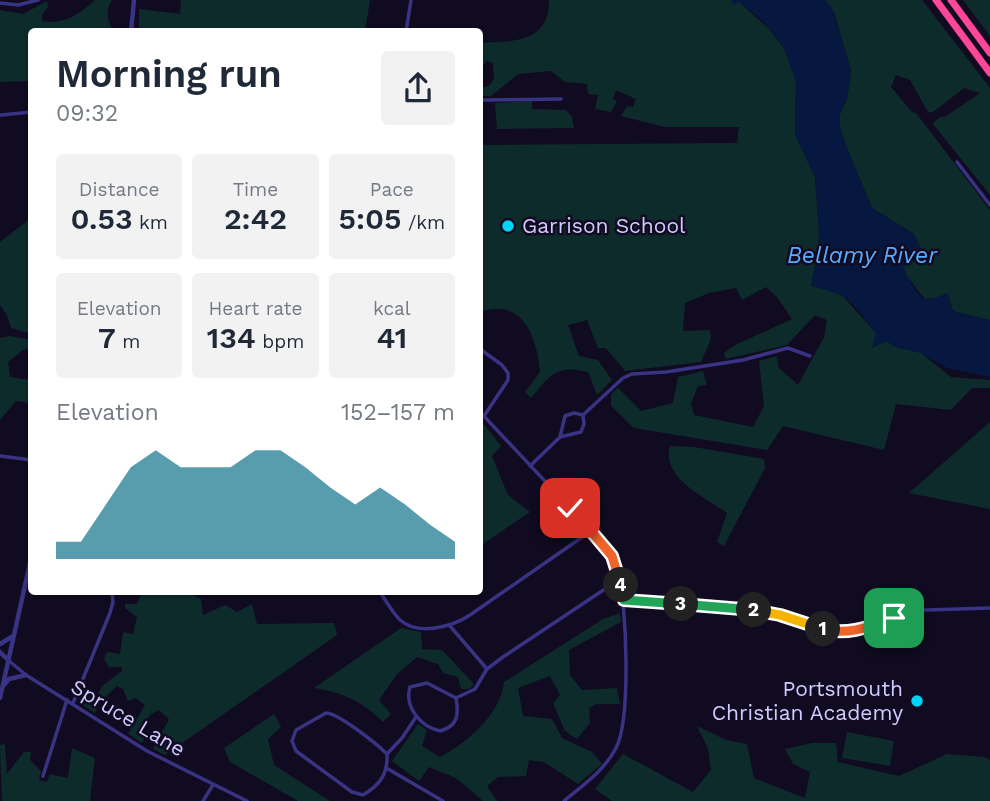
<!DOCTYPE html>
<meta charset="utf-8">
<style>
body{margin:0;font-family:"Work Sans",sans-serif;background:#f2f2f3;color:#1f2937;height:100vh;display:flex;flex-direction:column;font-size:26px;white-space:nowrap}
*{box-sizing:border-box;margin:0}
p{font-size:23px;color:#747a83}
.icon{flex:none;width:38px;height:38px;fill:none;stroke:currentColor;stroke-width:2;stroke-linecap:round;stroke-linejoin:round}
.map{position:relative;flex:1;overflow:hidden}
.side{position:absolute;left:28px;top:28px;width:455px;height:567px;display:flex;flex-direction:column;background:#fff;border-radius:7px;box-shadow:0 2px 5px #0004}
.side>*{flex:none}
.pin{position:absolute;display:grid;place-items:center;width:60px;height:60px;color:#fff;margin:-30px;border-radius:14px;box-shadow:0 4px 10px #0006}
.km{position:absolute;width:35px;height:35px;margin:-18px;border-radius:50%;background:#222;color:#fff;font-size:19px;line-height:35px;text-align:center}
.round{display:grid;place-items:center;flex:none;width:74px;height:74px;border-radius:7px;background:#f2f2f3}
.headline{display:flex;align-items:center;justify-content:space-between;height:119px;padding:0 28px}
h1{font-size:38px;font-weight:600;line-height:52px}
.figures{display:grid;grid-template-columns:repeat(3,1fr);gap:10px;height:119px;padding:7px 28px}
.figures div{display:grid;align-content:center;border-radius:7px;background:#f2f2f3;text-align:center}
.figures b{font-size:30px;font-weight:600}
.figures small{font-size:19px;font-weight:400}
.figures p{font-size:19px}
.chart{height:196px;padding:14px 28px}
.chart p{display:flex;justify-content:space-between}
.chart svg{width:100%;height:126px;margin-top:7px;fill:#11758d;opacity:.7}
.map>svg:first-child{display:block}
.green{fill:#0e2b2b}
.water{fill:#06183f}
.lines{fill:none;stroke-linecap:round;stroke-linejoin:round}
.minor{stroke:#393383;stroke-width:3.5}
.tertiary{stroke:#393383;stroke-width:4.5}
.motorway{stroke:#ff4697;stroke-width:7}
.split-1-casing{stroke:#fff;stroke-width:14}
.split-2-casing{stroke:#fff;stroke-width:14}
.split-3-casing{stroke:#fff;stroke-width:14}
.split-4-casing{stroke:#fff;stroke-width:14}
.split-5-casing{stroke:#fff;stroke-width:14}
.split-6-casing{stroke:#fff;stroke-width:14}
.split-1{stroke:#f0652b;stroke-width:9}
.split-2{stroke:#f5b400;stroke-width:9}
.split-3{stroke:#22a559;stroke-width:9}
.split-4{stroke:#22a559;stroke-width:9}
.split-5{stroke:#f0652b;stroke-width:9}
.split-6{stroke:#f5b400;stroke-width:9}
.poi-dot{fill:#00d3f6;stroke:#100b21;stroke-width:2.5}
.labels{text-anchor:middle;stroke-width:5;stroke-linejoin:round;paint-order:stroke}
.poi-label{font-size:21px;fill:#d3cbff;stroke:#100b21;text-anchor:start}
.street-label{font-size:21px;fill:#d3cbff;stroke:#100b21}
.water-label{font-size:23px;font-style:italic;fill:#59abff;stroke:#100b21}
</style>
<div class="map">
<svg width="990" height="801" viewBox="0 0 990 801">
<rect width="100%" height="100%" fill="#100b21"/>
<g class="green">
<path d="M95 0H112C106 9 106 19 112 28H127V31L32 32 31 81 0 82V10L23 14 47 1 48 7 42 15V21C63 25 79 15 95 0Z"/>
<polygon points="181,0 370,0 365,31 139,31 139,9 180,14"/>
<path d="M549 0H739V2L768 28 784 48 796 81 795 134 815 177 819 232 818 252 811 286 840 293 876 333 873 347 886 341 921 353 951 377 990 380V388H972L951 410 896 404 884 450 783 426 767 450 634 428 611 406V394L618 388 641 411 673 403 678 377 703 371 707 385 698 386 691 403 694 415 753 427 764 406 759 361 777 356 778 367 798 385 824 337 827 320 815 315 787 345 726 359 724 353 735 345 792 319 777 297 766 287 742 300 736 288 709 293 685 303 683 331 710 330 711 339 701 362 625 371 606 348H598L587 320 568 325 579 356 598 360 612 380 597 395 588 372C557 364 550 375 531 398L525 392 540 372C537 337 523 297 480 312V145L737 143 739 127H665L621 116 627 106 633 107 636 99 616 90 613 99 617 101 611 112 595 109 598 95 588 94 587 84 565 82 551 71 518 74 491 96H480V88L489 86 494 79 493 63 487 61 480 68V43C512 41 549 44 549 0Z"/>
<polygon points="825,0 922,0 990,88 990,195 933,124 938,118 946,116 980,93 964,88 933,112 928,112 910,80 896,75 891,87 912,112 916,113 990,210 990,320 956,312 952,309 949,297 925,299 904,273 904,266 924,256 914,234 872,208 845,143 840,128 840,114 847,99 851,71 835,15"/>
<polygon points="963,0 990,0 990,36"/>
<polygon points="532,101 532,109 566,110 572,117 574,128 497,129 495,103"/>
<polygon points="31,218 31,334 11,328 7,315 0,305 0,242"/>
<polygon points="10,336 31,340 31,348 23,350 8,362 10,377 31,380 31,403 16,401 0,420 0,338"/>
<polygon points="990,422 990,509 909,493"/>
<polygon points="483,423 501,446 492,456 508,495 530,512 480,546 480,425"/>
<path d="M670 446 694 447 764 459 765 468 724 546 717 542 727 513C705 497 661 478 670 446Z"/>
<polygon points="142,592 188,592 201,599 203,615 225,605 237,612 252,604 257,624 334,623 337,635 165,755 153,749 169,719 159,710 151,714 138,731 145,737 142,743 128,734 145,705 136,698 128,701 123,689 117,686 100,702 95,713 78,702 83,691 88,694 86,698 95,701 102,686 122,671 122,667 109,667 104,659 107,652 120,654 123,632 133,634 137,617 125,608 125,604 137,604"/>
<path d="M620 613 621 622 569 650 570 675 582 690 617 688 620 704H596L589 708 590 723 577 739 565 731 553 703 560 695 550 676 518 688 523 716 552 719 562 738 592 752 602 764 578 784 544 762 529 760 526 776 498 777 487 786 497 801H483L456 778 429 767 419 781 392 761 418 724 427 730 422 746 440 757C467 743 501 714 504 682L603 619Z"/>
<path d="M401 628 421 632 422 649 442 650 474 684 469 689H461L458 677 443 673 438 664 417 657 397 674 379 700 391 714 383 722C363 702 342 692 314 688Z"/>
<polygon points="274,714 281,727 268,739 274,765 330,801 298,801 230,762 224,748"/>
<polygon points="697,726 726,740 747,744 754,778 805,798 810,772 793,764 785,749 812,743 836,743 838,762 899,776 947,754 985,757 990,760 990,801 612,801 595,789 623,754 693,792 711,770 708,748"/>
<polygon points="847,732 894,741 890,766 842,758"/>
<polygon points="5,744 7,774 24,752 31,752 30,760 41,771 39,780 47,782 50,774 68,778 72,748 95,758 90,801 2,801 0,745"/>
</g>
<path class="water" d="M731 0H825L832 8 851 71 847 99 840 114V128L845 143 872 208 914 234 924 256 904 266C904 273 917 296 925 299 931 301 942 295 947 293L952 309 956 312 990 320V377L947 368 921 353 897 348 886 341 872 348 876 333C850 300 852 296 811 286L818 252 819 232 815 177 795 134 796 81 784 48 762 20 739 2 734 5Z"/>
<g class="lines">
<g class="minor">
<polyline points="0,3 18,5 38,0"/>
<polyline points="406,32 411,0"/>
<polyline points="480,100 561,99"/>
<polyline points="1,115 32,112"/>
<polyline points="957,162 990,205"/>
<polyline points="480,349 502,365 508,373 508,380 484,416"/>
<path d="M480 412 604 544C610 553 615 562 618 573 627 605 631 720 616 748 604 771 583 785 564 801"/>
<polyline points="583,415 623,378 632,374 666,372 743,360 788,348 810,356"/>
<polyline points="560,437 581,432 584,424 583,415"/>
<polyline points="0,456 32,460"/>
<polyline points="530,466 560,437 565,416 574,413 583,415"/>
<path d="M380 592C386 601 392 612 400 620 418 636 452 627 470 615L591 531"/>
<polyline points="624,600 750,609 780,615 832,631 859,630 903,615 925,610 990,608"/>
<polyline points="450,626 487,669"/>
<polyline points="8,660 26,675 147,751 247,801"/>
<path d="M456 698C459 715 458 726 440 731 421 727 404 707 410 687L427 683 456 698 475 689 487 669 503 657 620 579"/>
<polyline points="73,703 110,613 113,602 112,592"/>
<path d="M326 713C338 713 377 744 387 754 388 774 380 785 363 795L352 792 296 751 292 741 296 730Z"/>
<polyline points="387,754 402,738 416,717"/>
<polyline points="388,769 443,801"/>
<polyline points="43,776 67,700"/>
<polyline points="203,801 213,785"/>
</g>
<g class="tertiary">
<polyline points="131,32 134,0"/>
<polyline points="0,644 13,636"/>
<polyline points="0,652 8,660"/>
<polyline points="4,685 9,679 26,675"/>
<polyline points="0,698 32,554"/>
</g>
<g class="motorway">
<polyline points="936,0 990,73"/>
<polyline points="951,0 990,53"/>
</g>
</g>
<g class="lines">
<defs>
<path id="split-1" d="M823 629C848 636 871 626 894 618"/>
<polyline id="split-2" points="754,610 780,615 823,629"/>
<polyline id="split-3" points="681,604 754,610"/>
<polyline id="split-4" points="621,585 624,600 681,604"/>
<polyline id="split-5" points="585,524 612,556 621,585"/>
<polyline id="split-6" points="570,508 585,524"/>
</defs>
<use href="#split-1" class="split-1-casing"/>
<use href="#split-2" class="split-2-casing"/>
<use href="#split-3" class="split-3-casing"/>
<use href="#split-4" class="split-4-casing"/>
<use href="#split-5" class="split-5-casing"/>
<use href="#split-6" class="split-6-casing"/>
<use href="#split-1" class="split-1"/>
<use href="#split-2" class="split-2"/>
<use href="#split-3" class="split-3"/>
<use href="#split-4" class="split-4"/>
<use href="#split-5" class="split-5"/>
<use href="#split-6" class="split-6"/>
</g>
<g class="poi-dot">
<circle cx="508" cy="226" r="7"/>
<circle cx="917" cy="701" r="7"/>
</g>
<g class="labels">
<g class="poi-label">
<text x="522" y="233">Garrison School</text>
<text x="903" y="696" text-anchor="end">Portsmouth<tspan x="903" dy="24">Christian Academy</tspan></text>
</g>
<g class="street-label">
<text transform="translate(128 718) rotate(31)" y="7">Spruce Lane</text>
</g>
<g class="water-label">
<text x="862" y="263">Bellamy River</text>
</g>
</g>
</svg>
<div class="pin" style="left:894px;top:618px;background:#1e9e55"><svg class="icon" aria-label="arrive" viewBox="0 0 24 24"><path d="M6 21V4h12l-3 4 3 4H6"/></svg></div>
<div class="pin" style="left:570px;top:508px;background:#d93025"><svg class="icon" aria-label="check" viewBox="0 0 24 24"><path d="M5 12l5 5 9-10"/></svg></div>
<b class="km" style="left:823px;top:629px">1</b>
<b class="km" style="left:754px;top:610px">2</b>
<b class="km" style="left:681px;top:604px">3</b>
<b class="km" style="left:621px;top:585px">4</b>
<section class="side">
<div class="headline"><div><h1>Morning run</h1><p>09:32</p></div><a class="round"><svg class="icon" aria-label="share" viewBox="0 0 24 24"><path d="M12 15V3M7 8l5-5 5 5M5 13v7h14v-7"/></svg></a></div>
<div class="figures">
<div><p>Distance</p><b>0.53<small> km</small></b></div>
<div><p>Time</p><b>2:42</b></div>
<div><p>Pace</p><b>5:05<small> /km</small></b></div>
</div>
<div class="figures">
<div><p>Elevation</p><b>7<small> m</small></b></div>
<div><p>Heart rate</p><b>134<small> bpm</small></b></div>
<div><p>kcal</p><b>41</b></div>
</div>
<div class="chart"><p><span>Elevation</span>152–157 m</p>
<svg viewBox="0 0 160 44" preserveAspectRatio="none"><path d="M0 44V38L10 38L20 25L30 12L40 6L50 12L60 12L70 12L80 6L90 6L100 12L110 19L120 25L130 19L140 25L150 32L160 38V44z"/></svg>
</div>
</section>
</div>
